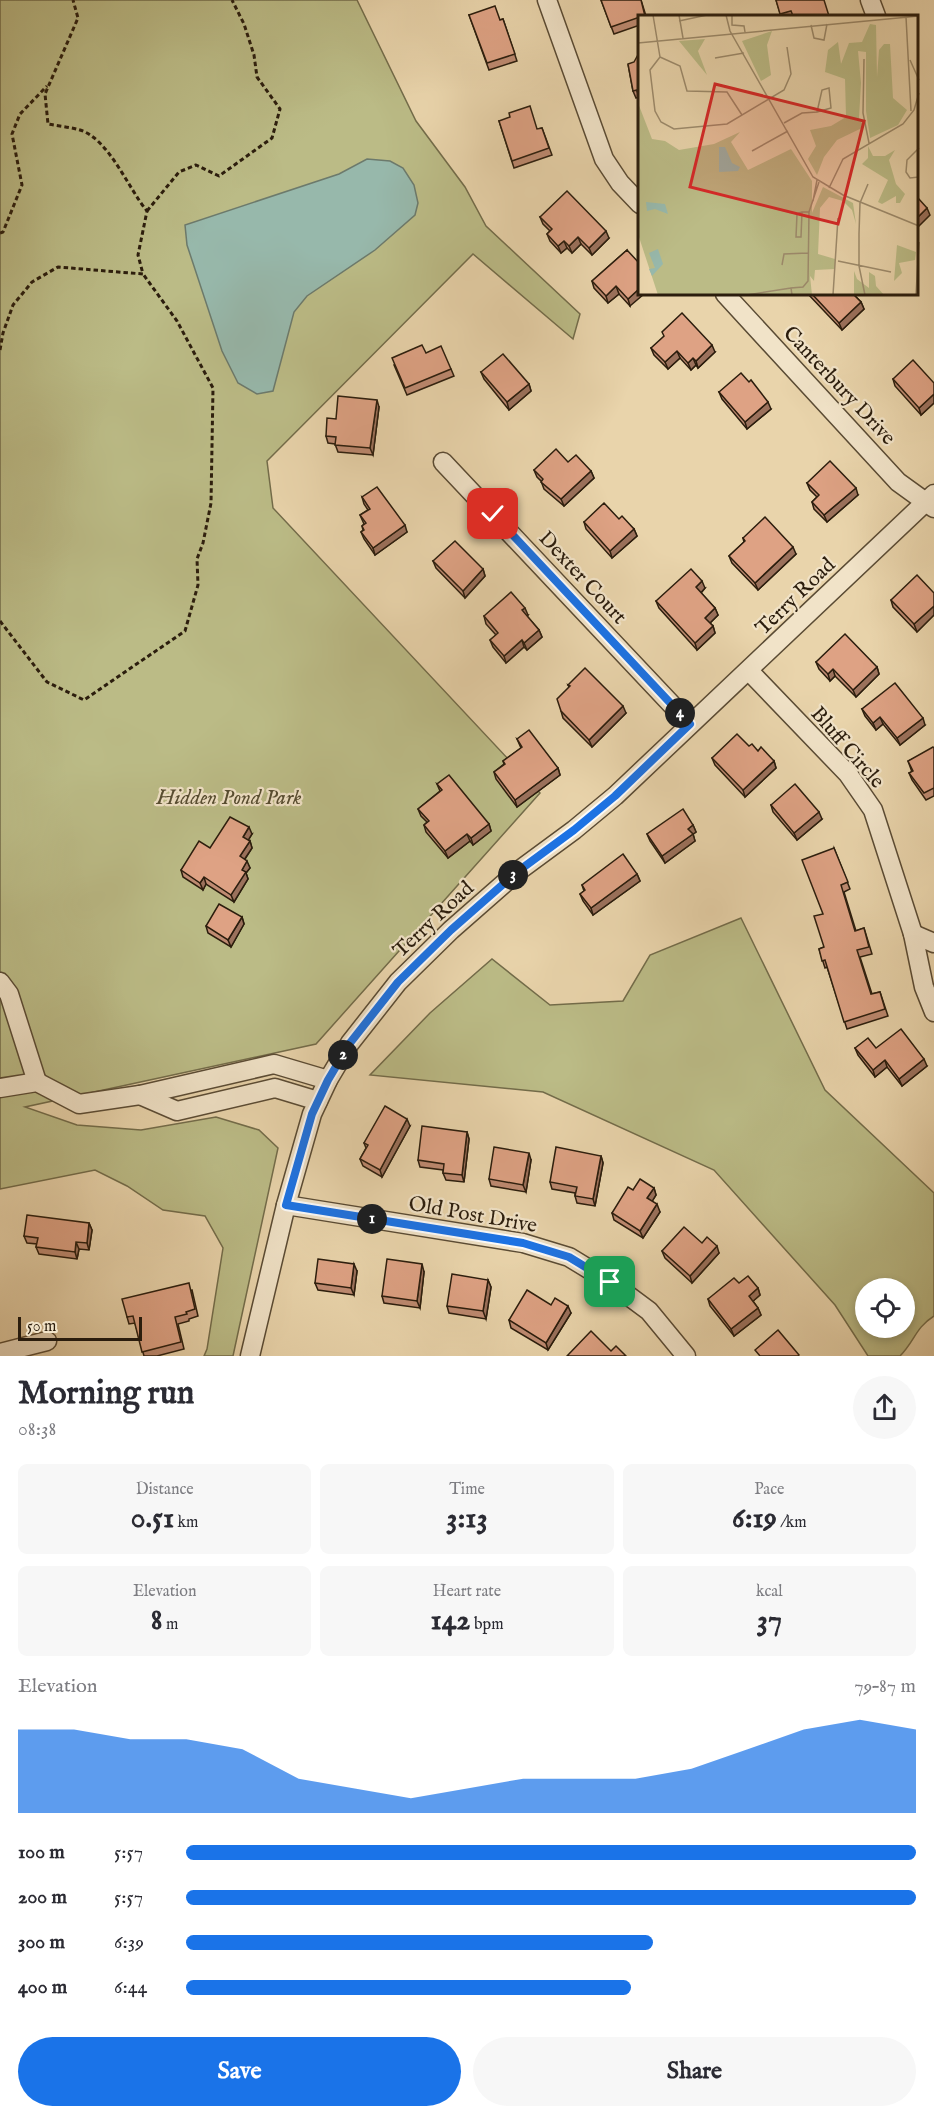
<!DOCTYPE html>
<meta charset="utf-8">
<style>
body{margin:0;font-family:"IM FELL English",serif;background:#f7f7f7;color:#2b2b33;height:100vh;display:flex;flex-direction:column;font-size:22px;white-space:nowrap}
*{box-sizing:border-box;margin:0}
p{font-size:20px;color:#7c7c81}
.icon{flex:none;width:33px;height:33px;fill:none;stroke:currentColor;stroke-width:2;stroke-linecap:round;stroke-linejoin:round}
.map{position:relative;height:1356px;overflow:hidden}
.panel{display:flex;flex-direction:column;background:#fff;flex:1}
.panel>*{flex:none}
.controls{position:absolute;left:855px;top:1278px;display:grid;gap:12px}
.controls a{display:grid;place-items:center;width:60px;height:60px;border-radius:50%;background:#fff;box-shadow:0 3px 9px #0003;font-size:30px}
.scale{position:absolute;left:18px;bottom:15px;width:124px;box-sizing:border-box;padding-left:6px;border:3px solid #2b1d0d;border-top:0;font-size:16px;line-height:21px;white-space:nowrap;color:#2b1d0d;-webkit-text-stroke:4px #f1e3c8;paint-order:stroke}
.pin{position:absolute;display:grid;place-items:center;width:51px;height:51px;color:#fff;margin:-26px;border-radius:12px;box-shadow:0 3px 9px #0006}
.km{position:absolute;width:30px;height:30px;margin:-15px;border-radius:50%;background:#222;color:#fff;font-size:16px;line-height:30px;text-align:center}
.round{display:grid;place-items:center;flex:none;width:63px;height:63px;border-radius:32px;background:#f7f7f7}
.head{display:flex;align-items:center;justify-content:space-between;height:102px;padding:0 18px}
h1{font-size:33px;font-weight:800;line-height:45px}
.figures{display:grid;grid-template-columns:repeat(3,1fr);gap:9px;height:102px;padding:6px 18px}
.figures div{display:grid;align-content:center;border-radius:9px;background:#f7f7f7;text-align:center}
.figures b{font-size:30px;font-weight:800}
.figures small{font-size:16px;font-weight:400}
.figures p{font-size:16px}
.chart{height:168px;padding:12px 18px}
.chart p{display:flex;justify-content:space-between}
.chart svg{width:100%;height:108px;margin-top:6px;fill:#1a73e8;opacity:.7}
.button{display:flex;gap:12px;margin-top:auto;padding:12px 18px}
.button a{flex:1;height:69px;border-radius:36px;background:#1a73e8;color:#fff;font-size:24px;font-weight:800;line-height:69px;text-align:center}
.button a+a{background:#f7f7f7;color:#2b2b33}
ul{padding:0 18px;list-style:none;font-size:20px}
li{display:grid;grid-template-columns:96px 72px 1fr;align-items:center;height:45px}
li i{height:15px;border-radius:8px;background:#1a73e8}
.map>svg:first-child{display:block}
.green{fill:#bbbb86;stroke:#736c4a;stroke-width:1.5;fill-rule:evenodd}
.water{fill:#97b8ab;stroke:#6c7a6c;stroke-width:1.5}
.lines{fill:none;stroke-linecap:round;stroke-linejoin:round}
.minor-casing{stroke:#5a4b34;stroke-width:21}
.path{stroke:#2b1d0d;stroke-width:3;stroke-dasharray:4.5 3;stroke-linecap:butt}
.minor{stroke:#f1e3c8;stroke-width:18}
.wall{fill:#bf8b72;stroke:#2b1d0d;stroke-width:1.5}
.shaded-wall{fill:#9b715c;stroke:#2b1d0d;stroke-width:1.5}
.building{fill:#dea284;stroke:#2b1d0d;stroke-width:1.5}
.route-casing{stroke:#fff;stroke-width:12}
.route{stroke:#1a73e8;stroke-width:8}
.labels{text-anchor:middle;stroke-width:4.5;stroke-linejoin:round;paint-order:stroke}
.street-label{font-size:21px;fill:#2b1d0d;stroke:#f1e3c8}
.park-label{font-size:21px;font-style:italic;fill:#564c31;stroke:#f1e3c8}
.inset-road{fill:none;stroke:#9d8b6c;stroke-width:1.5}
.view{fill:#d62828;fill-opacity:0.15;stroke:#d62828;stroke-width:3}
.inset-edge{fill:none;stroke:#2b1d0d;stroke-width:3}
</style>
<div class="map">
<svg width="934" height="1356" viewBox="0 0 934 1356">
<rect width="100%" height="100%" fill="#e9d4ab"/>
<filter id="stains"><feTurbulence type="fractalNoise" baseFrequency=".00333" numOctaves="4"/><feColorMatrix values="0 0 0 0 .2 0 0 0 0 .09 0 0 0 0 .02 0 0 0 .5 -.17"/></filter>
<radialGradient id="worn" r=".72"><stop offset=".6" stop-color="#630" stop-opacity="0"/><stop offset="1" stop-color="#630" stop-opacity=".3"/></radialGradient>
<g class="green">
<polygon points="0,0 357,0 416,121 465,187 486,226 580,314 573,339 473,254 267,461 273,508 540,793 316,1044 25,1107 77,1125 141,1130 216,1117 259,1130 278,1148 233,1356 204,1356 207,1349 223,1248 205,1216 163,1210 127,1186 95,1170 0,1189"/>
<path d="M741 918 825 1090 934 1193V1316C915 1328 915 1341 900 1356H868L835 1305 714 1170 543 1092 370 1075 430 1013 492 959 550 1005 623 1001 650 955ZM866 1288H904V1328H866Z"/>
</g>
<polygon class="water" points="367,159 390,161 403,168 414,185 418,203 415,215 375,250 307,296 294,312 273,391 257,394 238,383 222,351 187,245 185,225 339,174"/>
<g class="lines">
<defs>
<g id="minor">
<polyline points="547,0 604,159 620,183 640,204"/>
<polyline points="870,0 876,16"/>
<polyline points="725,294 898,482 934,508"/>
<polyline points="443,462 690,724"/>
<polyline points="749,671 848,774 873,810 913,934 924,987 934,1012"/>
<polyline points="913,934 934,943"/>
<polyline points="0,982 9,994 37,1082"/>
<polyline points="0,1088 37,1082 79,1104 140,1095 274,1064 328,1080"/>
<polyline points="140,1095 177,1111 275,1088 318,1101"/>
<polyline points="286,1205 523,1243 569,1257 610,1282 649,1311 686,1356"/>
<polyline points="0,1353 47,1341"/>
<polyline points="250,1356 286,1205 312,1114 328,1080 350,1043 398,982 451,930 517,872 574,830 615,796 934,494"/>
</g>
</defs>
<use href="#minor" class="minor-casing"/>
<g class="path">
<polyline points="147,211 179,172 196,165 219,176 272,138 280,109 257,77 254,55 244,24 232,0"/>
<polyline points="0,233 3,232 22,185 12,134 20,114 47,86"/>
<path d="M0 350 3 333 13 305 32 282 58 267 143 274 138 255 147 211C128 188 109 139 80 130 70 127 58 126 48 124L45 94 78 18 73 0"/>
<polyline points="0,621 47,682 84,700 185,631 198,585 197,559 203,543 211,503 213,388 177,321 143,274"/>
</g>
<use href="#minor" class="minor"/>
</g>
<g class="wall">
<polygon points="601,0 641,0 646,16 640,16 640,25 614,34"/>
<polygon points="776,0 829,16 781,16"/>
<polygon points="469,15 500,20 503,19 517,61 489,70"/>
<polygon points="628,64 639,97 636,98 633,91"/>
<polygon points="499,121 538,129 542,128 552,155 514,168"/>
<polygon points="540,217 609,238 592,255 581,244 572,253 567,248 561,253 550,241 547,234 550,231 543,224"/>
<polygon points="627,250 630,306 619,294 608,303 594,288 592,281"/>
<polygon points="808,294 853,294 861,302 864,309 842,330"/>
<polygon points="651,348 715,352 698,368 696,365 691,370 680,358 668,369 654,355"/>
<polygon points="426,353 451,369 454,376 407,395 394,365"/>
<polygon points="481,372 529,384 531,391 509,410 484,379"/>
<polygon points="893,379 934,383 934,403 921,415 895,386"/>
<polygon points="719,392 771,409 747,429 722,399"/>
<polygon points="379,407 373,455 338,452 335,444 328,443 326,436 336,419"/>
<polygon points="568,462 591,471 594,478 564,506 544,489 541,481 537,477 534,470"/>
<polygon points="807,483 858,495 827,522 814,509 812,502 817,497 810,490"/>
<polygon points="362,497 407,532 375,555 364,539 361,532 363,530 362,526 364,524 360,515 368,510 364,504"/>
<polygon points="619,519 634,529 637,536 612,558 586,529 584,522"/>
<polygon points="743,538 796,554 758,590 732,563 729,556 744,542"/>
<polygon points="433,561 483,569 485,576 465,598 436,568"/>
<polygon points="705,588 701,593 715,608 718,615 710,623 713,626 715,633 697,650 659,608 656,601"/>
<polygon points="934,593 934,615 917,632 893,607 891,600"/>
<polygon points="528,615 527,616 539,630 542,637 527,650 524,647 506,663 493,647 490,640 496,635 486,624 484,616"/>
<polygon points="816,662 877,667 879,674 856,697 835,676 830,681 819,669"/>
<polygon points="568,685 626,713 592,747 563,718 561,711 569,687"/>
<polygon points="862,709 925,725 900,745 883,724 876,730 865,716"/>
<polygon points="517,739 558,768 560,775 517,807 496,779 494,772 504,764 503,761 521,748"/>
<polygon points="749,746 758,751 774,761 776,768 745,797 715,765 712,758"/>
<polygon points="934,748 934,796 926,800 912,780 909,773 912,772 908,761"/>
<polygon points="437,784 489,824 491,831 473,845 470,841 448,858 426,832 424,825 427,822 421,816 418,809 440,791"/>
<polygon points="771,805 822,819 797,840 773,812"/>
<polygon points="693,825 696,832 693,834 695,841 665,863 650,841 647,834"/>
<polygon points="252,834 248,840 250,841 252,848 245,859 250,868 246,873 248,879 234,902 206,884 203,890 183,877 181,870 210,848"/>
<polygon points="834,848 850,889 844,892 856,931 864,928 872,954 860,957 872,994 880,992 888,1016 847,1029 827,967 825,968 819,949 824,947 823,914"/>
<polygon points="637,874 640,881 593,915 583,901 580,894 584,891 582,885"/>
<polygon points="242,917 244,924 231,947 208,933 206,926"/>
<polygon points="855,1048 876,1048 927,1066 902,1086 887,1067 875,1077 858,1055"/>
<polygon points="410,1126 382,1177 363,1166 360,1159 366,1148 364,1143"/>
<polygon points="467,1132 469,1139 464,1182 446,1180 443,1173 443,1170 420,1167 418,1160"/>
<polygon points="601,1156 603,1163 595,1206 577,1203 575,1196 575,1193 552,1189 550,1182"/>
<polygon points="531,1160 526,1192 491,1186 489,1179"/>
<polygon points="654,1188 656,1195 652,1201 660,1212 643,1238 614,1220 612,1213 633,1190"/>
<polygon points="89,1223 92,1230 89,1250 79,1249 77,1259 39,1254 36,1247 37,1244 27,1243 24,1236"/>
<polygon points="702,1243 719,1253 692,1283 665,1258 662,1251"/>
<polygon points="357,1271 354,1295 318,1290 315,1283"/>
<polygon points="424,1272 420,1308 384,1303 382,1296"/>
<polygon points="488,1280 491,1287 486,1319 449,1313 447,1306"/>
<polygon points="739,1283 758,1288 760,1295 753,1301 758,1308 761,1315 734,1336 710,1306 708,1299"/>
<polygon points="192,1290 198,1316 189,1319 189,1321 178,1324 184,1349 157,1356 144,1356 135,1323 129,1324 127,1317"/>
<polygon points="551,1305 571,1313 548,1350 511,1328 509,1320"/>
</g>
<g class="shaded-wall">
<polygon points="927,208 930,215 918,227 918,217"/>
<polygon points="606,231 609,238 592,255 589,248"/>
<polygon points="578,237 581,244 572,253 569,246"/>
<polygon points="564,241 567,248 561,253 558,246"/>
<polygon points="616,286 619,294 608,303 606,296"/>
<polygon points="640,288 640,294 644,294 630,306 628,299"/>
<polygon points="861,302 864,309 842,330 839,323"/>
<polygon points="712,345 715,352 698,368 696,361"/>
<polygon points="677,351 680,358 668,369 665,362"/>
<polygon points="693,358 696,365 691,370 688,363"/>
<polygon points="529,384 531,391 509,410 507,402"/>
<polygon points="934,394 934,403 921,415 919,408"/>
<polygon points="377,400 379,407 373,455 370,448"/>
<polygon points="768,402 771,409 747,429 745,422"/>
<polygon points="591,471 594,478 564,506 561,499"/>
<polygon points="856,488 858,495 827,522 824,515"/>
<polygon points="405,525 407,532 375,555 373,548"/>
<polygon points="634,529 637,536 612,558 610,551"/>
<polygon points="793,547 796,554 758,590 755,583"/>
<polygon points="483,569 485,576 465,598 463,591"/>
<polygon points="702,581 705,588 699,595 696,587"/>
<polygon points="934,606 934,615 917,632 914,624"/>
<polygon points="525,608 528,615 525,618 522,610"/>
<polygon points="715,608 718,615 708,625 705,618"/>
<polygon points="713,626 715,633 697,650 695,643"/>
<polygon points="539,630 542,637 527,650 524,643"/>
<polygon points="522,640 524,647 506,663 504,656"/>
<polygon points="877,667 879,674 856,697 853,690"/>
<polygon points="833,669 835,676 830,681 828,674"/>
<polygon points="623,706 626,713 592,747 589,740"/>
<polygon points="880,717 883,724 876,730 873,723"/>
<polygon points="923,718 925,725 900,745 897,738"/>
<polygon points="774,761 776,768 745,797 743,790"/>
<polygon points="558,768 560,775 517,807 515,800"/>
<polygon points="819,812 822,819 797,840 794,833"/>
<polygon points="489,824 491,831 473,845 471,838"/>
<polygon points="693,825 696,832 691,836 688,829"/>
<polygon points="249,827 252,834 246,844 243,837"/>
<polygon points="467,834 470,841 448,858 445,851"/>
<polygon points="693,834 695,841 665,863 662,856"/>
<polygon points="250,841 252,848 242,863 240,856"/>
<polygon points="247,861 250,868 246,873 248,879 234,902 231,895 242,870"/>
<polygon points="637,874 640,881 593,915 591,908"/>
<polygon points="204,877 206,884 203,890 200,883"/>
<polygon points="242,917 244,924 231,947 228,940"/>
<polygon points="924,1059 927,1066 902,1086 899,1079"/>
<polygon points="885,1060 887,1067 875,1077 873,1070"/>
<polygon points="407,1119 410,1126 382,1177 380,1170"/>
<polygon points="467,1132 469,1139 464,1182 462,1175"/>
<polygon points="529,1153 531,1160 526,1192 523,1185"/>
<polygon points="601,1156 603,1163 595,1206 593,1199"/>
<polygon points="654,1188 656,1195 650,1205 647,1198"/>
<polygon points="657,1204 660,1212 643,1238 640,1231"/>
<polygon points="89,1223 92,1230 89,1250 87,1243"/>
<polygon points="76,1242 79,1249 77,1259 75,1252"/>
<polygon points="717,1246 719,1253 692,1283 690,1276"/>
<polygon points="354,1264 357,1271 354,1295 351,1288"/>
<polygon points="422,1264 424,1272 420,1308 417,1301"/>
<polygon points="488,1280 491,1287 486,1319 483,1311"/>
<polygon points="758,1288 760,1295 751,1303 749,1296"/>
<polygon points="568,1306 571,1313 548,1350 546,1343"/>
<polygon points="758,1308 761,1315 734,1336 731,1329"/>
</g>
<g class="building">
<polygon points="601,0 641,0 645,16 640,16 640,17 611,27"/>
<polygon points="776,0 824,0 829,16 793,16 791,11 780,14"/>
<polygon points="495,6 500,20 503,19 515,54 487,63 469,15"/>
<polygon points="640,51 640,99 637,90 633,91 628,64 634,62"/>
<polygon points="530,106 537,129 542,128 549,148 512,161 499,121 510,117 509,113"/>
<polygon points="567,191 606,231 589,248 578,237 569,246 564,241 558,246 547,234 552,229 540,217"/>
<polygon points="918,198 927,208 918,217"/>
<polygon points="627,250 640,264 640,288 628,299 616,286 606,296 592,281"/>
<polygon points="812,294 853,294 861,302 839,323"/>
<polygon points="682,313 712,345 696,361 693,358 688,363 677,351 665,362 651,348 664,336 662,332"/>
<polygon points="422,345 426,353 441,346 451,369 405,388 392,358"/>
<polygon points="503,354 529,384 507,402 481,372"/>
<polygon points="913,360 934,383 934,394 919,408 893,379"/>
<polygon points="741,373 749,382 751,380 768,402 745,422 719,392"/>
<polygon points="338,396 377,400 370,448 335,445 336,437 326,436 327,418 336,419"/>
<polygon points="556,449 568,462 576,455 591,471 561,499 541,482 543,479 534,470"/>
<polygon points="830,461 856,488 824,515 812,502 819,495 807,483"/>
<polygon points="377,487 405,525 373,548 361,532 364,530 362,526 366,523 360,515 370,509 362,497"/>
<polygon points="604,503 619,519 622,516 634,529 610,551 584,522"/>
<polygon points="765,517 793,547 755,583 729,556 745,541 743,538"/>
<polygon points="455,541 483,569 463,591 433,561"/>
<polygon points="691,569 702,581 696,587 715,608 705,618 713,626 695,643 656,601"/>
<polygon points="917,575 934,593 934,606 914,624 891,600"/>
<polygon points="511,592 525,608 522,610 539,630 524,643 522,640 504,656 490,640 498,633 484,616"/>
<polygon points="845,634 877,667 853,690 833,669 828,674 816,662"/>
<polygon points="585,668 623,706 589,740 561,711 557,699 570,686 568,685"/>
<polygon points="895,683 923,718 897,738 880,717 873,723 862,709"/>
<polygon points="529,730 558,768 515,800 494,772 505,764 503,761 522,747 517,739"/>
<polygon points="737,734 749,746 752,744 758,751 761,747 774,761 743,790 712,758"/>
<polygon points="933,747 934,748 934,788 924,793 909,773 913,771 908,761"/>
<polygon points="449,775 489,824 471,838 467,834 445,851 424,825 429,821 418,809 442,790 437,784"/>
<polygon points="795,784 819,812 794,833 771,805"/>
<polygon points="683,809 693,825 688,829 693,834 662,856 647,834"/>
<polygon points="230,817 249,827 243,837 250,841 240,856 247,861 242,870 246,872 231,895 204,877 200,883 181,870 199,841 210,848"/>
<polygon points="834,848 848,882 841,885 855,931 864,928 869,947 857,950 871,994 880,992 885,1009 844,1022 825,960 822,961 819,949 824,947 814,916 823,914 802,860"/>
<polygon points="623,854 637,874 591,908 580,894 585,890 582,885"/>
<polygon points="219,904 242,917 228,940 206,926"/>
<polygon points="901,1029 924,1059 899,1079 885,1060 873,1070 855,1048 868,1038 876,1048"/>
<polygon points="385,1106 407,1119 380,1170 360,1159 368,1145 364,1143"/>
<polygon points="422,1126 467,1132 462,1175 443,1173 444,1164 418,1160"/>
<polygon points="494,1147 529,1153 523,1185 489,1179"/>
<polygon points="556,1147 601,1156 593,1199 575,1196 577,1187 550,1182"/>
<polygon points="640,1179 654,1188 647,1198 657,1204 640,1231 612,1213 628,1187 633,1190"/>
<polygon points="27,1215 89,1223 87,1243 76,1242 75,1252 36,1247 38,1238 24,1236"/>
<polygon points="684,1227 702,1243 707,1237 717,1246 690,1276 662,1251"/>
<polygon points="318,1259 354,1264 351,1288 315,1283"/>
<polygon points="387,1259 422,1264 417,1301 382,1296"/>
<polygon points="452,1274 488,1280 483,1311 447,1306"/>
<polygon points="748,1276 758,1288 749,1296 758,1308 731,1329 708,1299 734,1278 739,1283"/>
<polygon points="189,1283 195,1309 186,1312 187,1314 175,1317 181,1342 142,1352 133,1316 127,1317 122,1299"/>
<polygon points="527,1290 551,1305 555,1298 568,1306 546,1343 509,1320"/>
<polygon points="778,1330 799,1355 798,1356 760,1356 755,1350"/>
<polygon points="591,1331 611,1351 616,1346 626,1356 567,1356"/>
</g>
<g class="lines">
<defs>
<polyline id="route" points="493,514 690,724 615,796 574,830 517,872 451,930 398,982 350,1043 328,1080 312,1114 286,1205 523,1243 569,1257 610,1282"/>
</defs>
<use href="#route" class="route-casing"/>
<use href="#route" class="route"/>
</g>
<g class="labels">
<g class="street-label">
<text transform="translate(840 385) rotate(47)" y="7">Canterbury Drive</text>
<text transform="translate(583 577) rotate(47)" y="7">Dexter Court</text>
<text transform="translate(795 596) rotate(-44)" y="7">Terry Road</text>
<text transform="translate(848 747) rotate(49)" y="7">Bluff Circle</text>
<text transform="translate(433 919) rotate(-43)" y="7">Terry Road</text>
<text transform="translate(473 1214) rotate(10)" y="7">Old Post Drive</text>
</g>
<g class="park-label">
<text x="229" y="804">Hidden Pond Park</text>
</g>
</g>
<g transform="translate(638 15)">
<rect width="280" height="280" fill="#e9d4ab"/>
<path d="M232 9 238 10 239 62 241 35 246 29H252L255 83 269 95 260 110 232 123 228 96V37L220 36 223 68 221 103 226 112 199 125 186 142 179 160 170 144 178 131 172 115 193 111 208 102 207 64 187 57 190 35 200 27 203 49 211 28 224 27ZM134 16 129 30 133 60 123 66 104 26ZM67 24 60 36 69 60 41 26ZM0 88 14 124 27 126 41 135 76 129 102 117 93 127 110 155 153 134 174 166V198L185 172 215 188 218 209 214 195 205 186 191 182 182 193 180 239 197 244V254L177 255 176 266 172 261 174 280H20L0 219ZM230 131 235 141H247L257 135 251 145 258 169 267 179 262 188H258V181L244 189 240 187 250 165 224 149 230 143ZM259 230 278 237 277 245 261 248 264 258 256 266ZM216 256 219 264 231 273V257L237 261 238 271 246 280H216Z" fill="#bbbb86"/>
<path d="M81 132H87L94 148 102 152 100 156 81 157ZM8 187 27 189 30 199 17 194 9 196ZM20 234 25 249 14 261 11 254 17 253 11 238Z" fill="#97b8ab"/>
<path class="inset-road" d="M15 0 22 42 12 55 17 96 23 107 36 114 89 109 146 75 153 59 149 32M41 0 45 23M88 0 92 16 175 162 205 180 281 211M94 0V10L106 11 107 17M268 2 273 96M41 6 69 0M173 10 176 23 186 25 189 9M0 28 281 1M22 42 42 51 49 76 89 77 104 100M77 43 106 38M226 44 225 98 231 128M272 45 281 65M146 108 164 98 179 97 184 75 191 73 193 93 179 97M281 133 269 145 268 157 272 163 281 162M114 136 150 116M191 173 205 144 265 109 276 95 281 78M175 186 179 165M164 197 163 222H158L159 199 161 198 164 197H171M200 246 253 257M144 250 146 239 170 238M109 280 153 273M154 280 153 273 165 272 170 266 171 197 181 167M195 280 200 203M227 280 221 251V219L222 188 230 169M278 280 281 227"/>
<path class="view" d="M77 69 226 106 200 209 52 172Z"/>
<rect width="280" height="280" class="inset-edge"/>
</g>
<rect width="100%" height="100%" filter="url(#stains)"/>
<rect width="100%" height="100%" fill="url(#worn)"/>
</svg>
<div class="controls">
<a><svg class="icon" aria-label="locate" viewBox="0 0 24 24"><circle cx="12" cy="12" r="6"/><path d="M12 2v4M12 18v4M2 12h4M18 12h4"/></svg></a>
</div>
<div class="scale">50 m</div>
<div class="pin" style="left:610px;top:1282px;background:#1e9e55"><svg class="icon" aria-label="arrive" viewBox="0 0 24 24"><path d="M6 21V4h12l-3 4 3 4H6"/></svg></div>
<div class="pin" style="left:493px;top:514px;background:#d93025"><svg class="icon" aria-label="check" viewBox="0 0 24 24"><path d="M5 12l5 5 9-10"/></svg></div>
<b class="km" style="left:372px;top:1219px">1</b>
<b class="km" style="left:343px;top:1055px">2</b>
<b class="km" style="left:513px;top:875px">3</b>
<b class="km" style="left:680px;top:713px">4</b>
</div>
<section class="panel">
<div class="head"><div><h1>Morning run</h1><p>08:38</p></div><a class="round"><svg class="icon" aria-label="share" viewBox="0 0 24 24"><path d="M12 15V3M7 8l5-5 5 5M5 13v7h14v-7"/></svg></a></div>
<div class="figures">
<div><p>Distance</p><b>0.51<small> km</small></b></div>
<div><p>Time</p><b>3:13</b></div>
<div><p>Pace</p><b>6:19<small> /km</small></b></div>
</div>
<div class="figures">
<div><p>Elevation</p><b>8<small> m</small></b></div>
<div><p>Heart rate</p><b>142<small> bpm</small></b></div>
<div><p>kcal</p><b>37</b></div>
</div>
<div class="chart"><p><span>Elevation</span>79–87 m</p>
<svg viewBox="0 0 160 44" preserveAspectRatio="none"><path d="M0 44V10L10 10L20 14L30 14L40 18L50 30L60 34L70 38L80 34L90 30L100 30L110 30L120 26L130 18L140 10L150 6L160 10V44z"/></svg>
</div>
<ul>
<li><b>100 m</b>5:57<i style="width:100%"></i></li>
<li><b>200 m</b>5:57<i style="width:100%"></i></li>
<li><b>300 m</b>6:39<i style="width:64%"></i></li>
<li><b>400 m</b>6:44<i style="width:61%"></i></li>
</ul>
<div class="button"><a>Save</a><a>Share</a></div>
</section>
